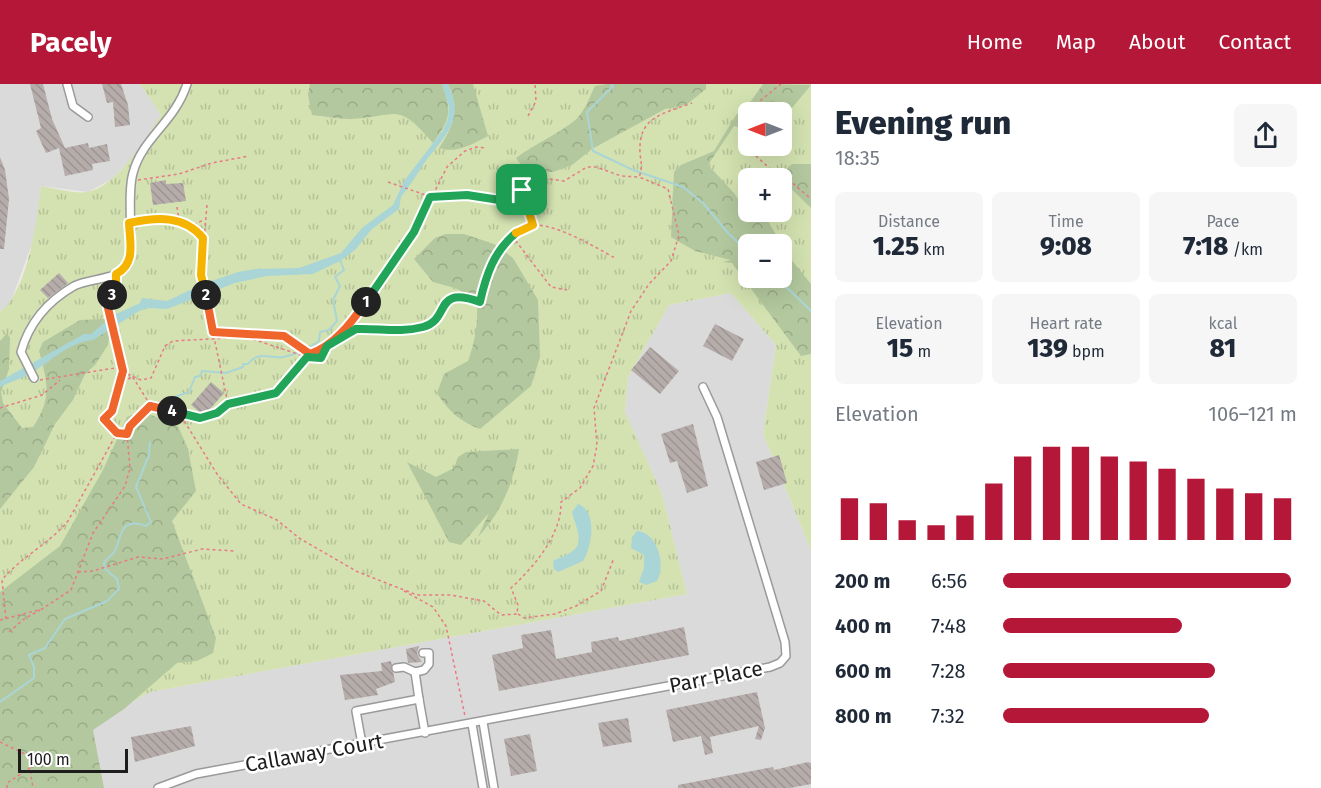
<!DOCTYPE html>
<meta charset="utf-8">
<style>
body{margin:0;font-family:"Fira Sans",sans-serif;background:#f6f6f7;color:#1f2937;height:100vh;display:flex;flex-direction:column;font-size:22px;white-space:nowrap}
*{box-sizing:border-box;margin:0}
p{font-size:20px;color:#747a83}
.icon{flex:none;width:33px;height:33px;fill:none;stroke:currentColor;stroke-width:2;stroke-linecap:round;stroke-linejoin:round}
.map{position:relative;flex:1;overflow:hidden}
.panel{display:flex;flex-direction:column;background:#fff;width:510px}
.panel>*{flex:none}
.needle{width:39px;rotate:270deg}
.buttons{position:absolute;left:738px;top:18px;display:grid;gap:12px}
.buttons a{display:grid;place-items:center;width:54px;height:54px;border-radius:9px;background:#fff;box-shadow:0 6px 24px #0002;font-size:30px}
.scale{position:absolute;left:18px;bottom:15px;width:110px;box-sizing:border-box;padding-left:6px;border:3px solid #1d1d1d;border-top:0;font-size:16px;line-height:21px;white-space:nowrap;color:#1d1d1d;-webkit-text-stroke:4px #fff;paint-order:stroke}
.pin{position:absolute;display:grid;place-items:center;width:51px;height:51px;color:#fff;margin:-26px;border-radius:12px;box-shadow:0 3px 9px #0006}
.km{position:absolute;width:30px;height:30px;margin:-15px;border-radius:50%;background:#222;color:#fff;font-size:16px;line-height:30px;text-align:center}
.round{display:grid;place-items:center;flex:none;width:63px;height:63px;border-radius:9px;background:#f6f6f7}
.head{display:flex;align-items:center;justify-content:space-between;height:102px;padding:0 24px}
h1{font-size:33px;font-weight:800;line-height:45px}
.metrics{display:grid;grid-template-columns:repeat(3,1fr);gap:9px;height:102px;padding:6px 24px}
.metrics div{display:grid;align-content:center;border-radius:9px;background:#f6f6f7;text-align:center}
.metrics b{font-size:26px;font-weight:800}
.metrics small{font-size:16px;font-weight:400}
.metrics p{font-size:16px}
.chart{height:168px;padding:12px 24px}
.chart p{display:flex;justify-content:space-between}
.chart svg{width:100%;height:108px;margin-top:6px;stroke:#b41738;stroke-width:6}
ul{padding:0 24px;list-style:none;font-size:20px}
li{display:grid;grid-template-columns:96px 72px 1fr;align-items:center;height:45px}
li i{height:15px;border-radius:8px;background:#b41738}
header{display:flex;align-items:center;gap:36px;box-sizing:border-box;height:84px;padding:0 30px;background:#b41738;color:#fff}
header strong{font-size:28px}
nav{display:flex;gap:33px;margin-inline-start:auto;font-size:21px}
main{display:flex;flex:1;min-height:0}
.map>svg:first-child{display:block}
.residential{fill:#dbdadb}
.grass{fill:url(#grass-tufts);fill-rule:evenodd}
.forest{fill:url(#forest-crowns);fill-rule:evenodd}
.water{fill:#aad5d6}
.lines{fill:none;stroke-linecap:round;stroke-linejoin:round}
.stream{stroke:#aad5d6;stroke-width:2}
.building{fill:url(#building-back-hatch)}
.minor-casing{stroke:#9a9a9a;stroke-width:10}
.path{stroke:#e97985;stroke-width:1.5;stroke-dasharray:3 3;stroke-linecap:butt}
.minor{stroke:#fff;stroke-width:7}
.split-1-casing{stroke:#fff;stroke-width:12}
.split-2-casing{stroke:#fff;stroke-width:12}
.split-3-casing{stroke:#fff;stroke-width:12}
.split-4-casing{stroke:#fff;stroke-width:12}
.split-5-casing{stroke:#fff;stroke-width:12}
.split-6-casing{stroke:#fff;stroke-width:12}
.split-7-casing{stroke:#fff;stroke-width:12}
.split-1{stroke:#22a559;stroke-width:8}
.split-2{stroke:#f0652b;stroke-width:8}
.split-3{stroke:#f5b400;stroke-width:8}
.split-4{stroke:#f0652b;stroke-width:8}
.split-5{stroke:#22a559;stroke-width:8}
.split-6{stroke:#22a559;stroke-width:8}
.split-7{stroke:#f5b400;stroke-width:8}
.labels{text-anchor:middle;stroke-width:5;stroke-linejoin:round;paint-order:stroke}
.street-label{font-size:21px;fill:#1d1d1d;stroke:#fff}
</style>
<header>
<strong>Pacely</strong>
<nav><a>Home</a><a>Map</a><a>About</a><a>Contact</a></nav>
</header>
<main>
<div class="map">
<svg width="811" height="704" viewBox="0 0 811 704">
<defs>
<pattern id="grass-tufts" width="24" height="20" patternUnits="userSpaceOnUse" patternTransform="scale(1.5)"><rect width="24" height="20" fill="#d3e2b0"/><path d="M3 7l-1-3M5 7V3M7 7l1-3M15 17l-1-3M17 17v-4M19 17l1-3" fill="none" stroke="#b5c197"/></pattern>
<pattern id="forest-crowns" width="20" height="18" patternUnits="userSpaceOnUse" patternTransform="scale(1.5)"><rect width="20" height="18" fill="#b3c89e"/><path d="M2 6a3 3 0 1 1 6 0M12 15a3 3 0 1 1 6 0" fill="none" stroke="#9aab88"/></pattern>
<pattern id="building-back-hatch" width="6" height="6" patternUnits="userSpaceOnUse" patternTransform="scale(1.5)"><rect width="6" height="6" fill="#b6adab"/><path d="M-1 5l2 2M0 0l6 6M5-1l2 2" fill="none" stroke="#9c9493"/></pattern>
</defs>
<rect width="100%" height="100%" fill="#ede9e4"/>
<g class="residential">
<polygon points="0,0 140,0 161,31 139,67 112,95 88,108 41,102 36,149 10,220 0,228"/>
<polygon points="731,209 776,261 763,350 811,466 811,704 21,704 17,682 150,608 687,510 662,410 625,329 628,293 669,221"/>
</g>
<path class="grass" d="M140 0H811V466L763 350 776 261 731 209 669 221 628 293 625 328 662 410 687 510 150 608 0 692V228C28 206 37 137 41 102 54 104 74 110 87 108 117 103 146 54 161 31ZM748 28H782V62H748ZM748 94H782V128H748ZM748 160H782V194H748Z"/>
<g class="forest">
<path d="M310 0H442C452 28 451 34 433 59 396 16 398 33 350 35 338 35 324 32 312 31L308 11Z"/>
<path d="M448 0H473L488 52C472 60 457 70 439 64 454 42 460 25 448 0Z"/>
<path d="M607 0H706V5L686 21 665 25 592 65 572 81 553 88 527 89 516 74C534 60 567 46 579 32 586 24 590 12 595 2Z"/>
<path d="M763 0 811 1 782 36V28H748V45L734 42 708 81 734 109 746 127 768 137 789 173 811 200V270L801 272 732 179 723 178 731 176 695 167 671 153 674 88 681 81 714 67 736 31 751 17ZM748 160H782V194H748Z"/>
<polygon points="792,80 811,80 811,124 784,98 781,89"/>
<path d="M446 150H464L494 160 513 174 538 216 540 273 531 302 480 345C461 338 448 327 437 309L444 290 468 277C475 258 478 240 477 220L458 205 433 198 414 175 435 154Z"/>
<path d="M104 235 111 238 108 261 95 281 85 290 73 316 55 340 34 383 0 425V257L7 249 10 254 9 285 1 308 3 319 22 344 33 343C52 315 48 299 39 267L43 258 80 236Z"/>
<path d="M140 328C154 330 164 338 178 342L188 365 196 407 172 437 216 554 213 569 197 577 177 579 124 625 93 646 104 704H0V508L60 462 103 386 127 333Z"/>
<path d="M519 365C513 400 502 427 478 453L489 429 461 461 449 458 407 378 436 393 454 384 458 373 466 368Z"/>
</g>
<g class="water">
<path d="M442 0H448C465 37 446 50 425 78 417 90 410 102 401 113L399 125 372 145 355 166 340 177 313 190 267 192 235 199 167 225 149 224 139 227 93 256C69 258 50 278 30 290 21 295 10 298 0 303V297L84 250H91L112 232 140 219 142 214 167 217 203 200 238 188 255 185 299 184 341 169 362 144 393 121 404 97 443 46 448 35 449 23Z"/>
<path d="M578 420C598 427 592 463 583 477L558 488 554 485 553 477C560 473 569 471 575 465 584 456 574 438 572 428Z"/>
<path d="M637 447C658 448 666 482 657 497L646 501 639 498 644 484V471L631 464 632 453Z"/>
</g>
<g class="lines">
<g class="stream">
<polyline points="611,1 613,2 587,28 593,67 633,86 683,103 703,119 728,149 748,168"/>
<polyline points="777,194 811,227"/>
<path d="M169 315 189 308 195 293 200 292 202 287 226 289 243 283V280H248C259 266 268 275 283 273 294 271 310 264 319 257L320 248 329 246 337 237 333 216 340 202 335 193 344 186 340 176"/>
<path d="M0 618 34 594V583L29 571 45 564 65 535 107 517 119 505 117 495 105 485 104 479C107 474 111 473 114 468 122 458 117 431 146 442L151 438 136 403 149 371 150 358"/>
</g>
</g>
<g class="building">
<polygon points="30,0 43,0 52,35 65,64 88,59 89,64 107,60 110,77 92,80 93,86 65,92 59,64 46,69 36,47 41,44"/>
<polygon points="102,0 121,0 128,21 130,41 115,43 113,18 107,19"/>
<polygon points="0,73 5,86 9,115 4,165 0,165"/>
<polygon points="166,96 166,100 183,99 186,117 153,121 150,99"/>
<polygon points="59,189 68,199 48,214 40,206"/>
<polygon points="715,240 744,255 732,277 703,262"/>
<polygon points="650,263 679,287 660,310 631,286"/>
<polygon points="211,298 224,309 204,332 191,321"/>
<polygon points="693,340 708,402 687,409 677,377 670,379 661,350"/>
<polygon points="779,371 787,399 764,406 756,378"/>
<polygon points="684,543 689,571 499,607 492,571 523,564 521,551 551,546 556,575 592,568 591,558 618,553 619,557"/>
<polygon points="419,562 417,570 422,578 408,579 406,565"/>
<polygon points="391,577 395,598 376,605 378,611 345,616 340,591 382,587 381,579"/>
<polygon points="757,608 765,644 761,656 755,655 759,642 710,653 713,669 705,671 701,652 673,658 666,626"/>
<polygon points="628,634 632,658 603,663 598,639"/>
<polygon points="191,642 195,662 135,678 131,653"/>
<polygon points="530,650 537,687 511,692 504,655"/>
<polygon points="808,678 811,679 811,700 790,704 678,704 678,701 704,696 773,683 774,686"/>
</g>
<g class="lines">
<defs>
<g id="minor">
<polyline points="67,0 73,22 88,33"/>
<path d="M34 294 21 268C29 239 48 217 74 202 89 194 120 196 128 180 135 166 126 113 133 89 142 54 175 38 187 0"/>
<polyline points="159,324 168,327"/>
<polyline points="396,584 404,583 415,588"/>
<polyline points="419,615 415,588 424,586 429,580 429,569 423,569"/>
<polyline points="483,638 494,704"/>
<polyline points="472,640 483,704"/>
<polyline points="362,660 356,627 419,615 425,649"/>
<polyline points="158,704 196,690 770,583 780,579 786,572 785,558 717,333 703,303"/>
</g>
</defs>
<use href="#minor" class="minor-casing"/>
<g class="path">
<polyline points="528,32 536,17 535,0"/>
<polyline points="780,94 755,71 738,45 746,28 781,0"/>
<polyline points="782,95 790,97 811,115"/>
<polyline points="138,96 179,90 212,79 249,72"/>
<path d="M388 98 437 115 467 111 506 117 536 93 564 97 587 83H596L621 92 639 93C643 83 641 79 640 69 638 32 663 30 692 19"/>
<polyline points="522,107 526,123"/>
<polyline points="510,115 526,124 533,141"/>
<polyline points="207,121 201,191 228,320"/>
<polyline points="177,123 179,137"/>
<path d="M137 137C161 132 187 134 203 154"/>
<polyline points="194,141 203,136"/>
<polyline points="512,152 551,203 567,206"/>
<polyline points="213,248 284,252 310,270 325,264"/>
<path d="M329 261C337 257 345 249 353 246 369 239 401 250 423 243 452 234 432 201 480 218 486 194 501 142 533 141 557 140 595 163 615 174"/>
<polyline points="40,296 115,284 132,292 151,322"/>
<polyline points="119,303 132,292 141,296 151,294 165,262 173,257 246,253 307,273 321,274 332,255 351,240 414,148 447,83 465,67 476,63 486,64"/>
<polyline points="0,324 42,311 60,296"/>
<polyline points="175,327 199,334 217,329 228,320 276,310 310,270"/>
<path d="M178 327 217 390 241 420 277 436 299 454 358 488 417 511H450L484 517 501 531 517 530 518 521 511 504C534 483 562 450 561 418L580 404 593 382 597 361 594 324 631 227 649 200 671 177 679 151 668 105 639 93"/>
<polyline points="99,334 104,335 117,349 126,349"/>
<polyline points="104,335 112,327 123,287 108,224 116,197"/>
<polyline points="78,488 93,487 138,473 163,475 202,465 235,467"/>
<polyline points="404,507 433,523 446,542 465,632"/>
<polyline points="518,530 524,534 555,530 576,522 601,507 614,474"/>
<path d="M6 535 2 496C22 472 49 460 68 437L117 349"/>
<polyline points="0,536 42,525 71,506 93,449 125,402 130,385 127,350 130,342 150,322"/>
<polyline points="9,548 24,535 40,526"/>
<polyline points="0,658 29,672 32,676 31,692 33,704"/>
<polyline points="7,704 7,699 30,684"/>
</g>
<use href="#minor" class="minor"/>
</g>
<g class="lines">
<defs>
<polyline id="split-1" points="366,218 414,148 430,113 467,111 506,117 522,106"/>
<path id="split-2" d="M206 211 213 248 284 252 310 270C334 262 351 239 366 218"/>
<path id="split-3" d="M112 211 116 203V190C136 180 130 159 129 139 157 133 184 131 203 154L201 191 206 211"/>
<polyline id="split-4" points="112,211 108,224 123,287 112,327 104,335 117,349 127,350 130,342 150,322 172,327"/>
<polyline id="split-5" points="172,327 200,334 217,329 228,320 276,309 307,273 321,274 327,262 356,245"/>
<path id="split-6" d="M356 245C379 244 400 249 423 243 452 235 432 201 480 218 486 191 494 167 516 149"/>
<polyline id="split-7" points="516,149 533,141 522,106"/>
</defs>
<use href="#split-1" class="split-1-casing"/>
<use href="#split-2" class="split-2-casing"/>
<use href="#split-3" class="split-3-casing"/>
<use href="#split-4" class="split-4-casing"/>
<use href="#split-5" class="split-5-casing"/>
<use href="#split-6" class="split-6-casing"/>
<use href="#split-7" class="split-7-casing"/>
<use href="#split-1" class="split-1"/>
<use href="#split-2" class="split-2"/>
<use href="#split-3" class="split-3"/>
<use href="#split-4" class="split-4"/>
<use href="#split-5" class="split-5"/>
<use href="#split-6" class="split-6"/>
<use href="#split-7" class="split-7"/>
</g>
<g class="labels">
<g class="street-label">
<text transform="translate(716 593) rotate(-11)" y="7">Parr Place</text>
<text transform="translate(314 669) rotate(-10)" y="7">Callaway Court</text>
</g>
</g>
</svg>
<div class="buttons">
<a><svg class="needle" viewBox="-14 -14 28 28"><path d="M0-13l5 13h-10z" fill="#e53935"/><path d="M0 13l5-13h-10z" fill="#747a83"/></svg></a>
<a>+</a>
<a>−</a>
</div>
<div class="scale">100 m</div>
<div class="pin" style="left:522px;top:106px;background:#1e9e55"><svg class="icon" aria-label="arrive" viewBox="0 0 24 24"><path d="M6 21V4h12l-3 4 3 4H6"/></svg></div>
<b class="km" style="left:366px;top:218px">1</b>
<b class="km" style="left:206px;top:211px">2</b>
<b class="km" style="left:112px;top:211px">3</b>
<b class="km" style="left:172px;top:327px">4</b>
</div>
<section class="panel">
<div class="head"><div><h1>Evening run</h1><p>18:35</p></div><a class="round"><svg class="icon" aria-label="share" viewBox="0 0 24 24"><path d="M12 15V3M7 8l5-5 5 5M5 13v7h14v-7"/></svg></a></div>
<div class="metrics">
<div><p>Distance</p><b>1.25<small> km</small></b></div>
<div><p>Time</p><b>9:08</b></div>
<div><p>Pace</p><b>7:18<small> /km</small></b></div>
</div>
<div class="metrics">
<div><p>Elevation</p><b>15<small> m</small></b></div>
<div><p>Heart rate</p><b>139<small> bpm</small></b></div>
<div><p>kcal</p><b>81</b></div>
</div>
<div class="chart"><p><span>Elevation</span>106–121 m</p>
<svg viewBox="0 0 160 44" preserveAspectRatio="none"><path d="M5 44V27M15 44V29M25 44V36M35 44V38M45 44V34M55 44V21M65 44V10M75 44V6M85 44V6M95 44V10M105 44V12M115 44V15M125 44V19M135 44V23M145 44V25M155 44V27"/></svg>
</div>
<ul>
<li><b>200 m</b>6:56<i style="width:98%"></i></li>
<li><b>400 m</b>7:48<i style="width:61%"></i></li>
<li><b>600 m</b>7:28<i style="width:72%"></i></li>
<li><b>800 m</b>7:32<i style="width:70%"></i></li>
</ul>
</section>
</main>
